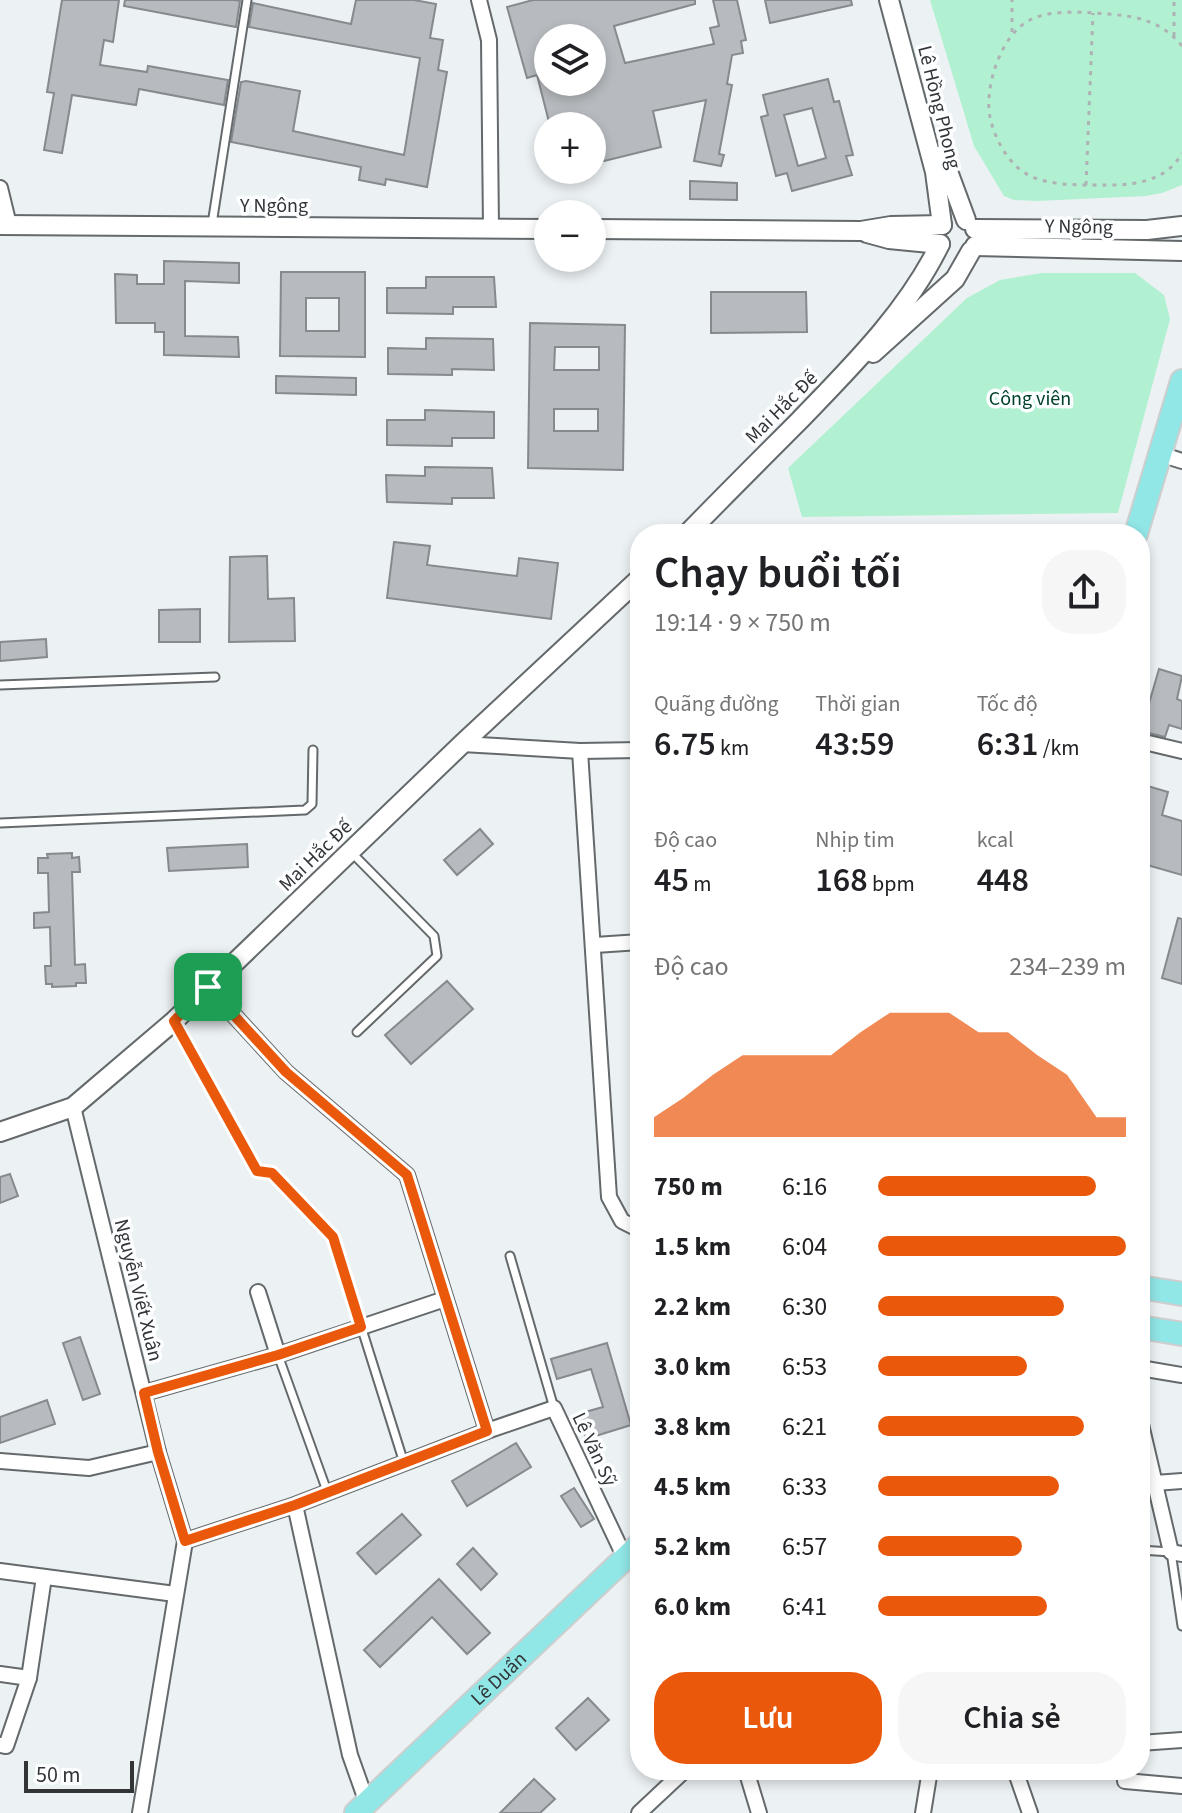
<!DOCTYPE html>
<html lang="vi">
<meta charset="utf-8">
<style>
body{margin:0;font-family:"Source Sans 3",sans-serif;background:#f6f6f6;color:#202124;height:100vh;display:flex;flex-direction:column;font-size:30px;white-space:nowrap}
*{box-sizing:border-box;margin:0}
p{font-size:26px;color:#757577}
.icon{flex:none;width:44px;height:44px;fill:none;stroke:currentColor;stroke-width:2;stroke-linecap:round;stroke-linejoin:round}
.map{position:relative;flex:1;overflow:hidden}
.drawer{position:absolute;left:630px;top:524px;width:520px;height:1256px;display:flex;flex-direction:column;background:#fff;border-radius:32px;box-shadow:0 4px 12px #0003}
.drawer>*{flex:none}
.controls{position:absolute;left:534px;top:24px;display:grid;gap:16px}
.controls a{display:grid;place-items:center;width:72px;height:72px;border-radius:50%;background:#fff;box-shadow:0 4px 12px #0003;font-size:40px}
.scale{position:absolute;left:24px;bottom:20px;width:110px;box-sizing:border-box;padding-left:8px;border:4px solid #323435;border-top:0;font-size:22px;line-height:28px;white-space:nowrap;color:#323435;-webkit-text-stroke:6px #fcfeff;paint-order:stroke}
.pin{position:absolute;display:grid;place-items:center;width:68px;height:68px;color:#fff;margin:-34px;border-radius:16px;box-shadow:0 4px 12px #0006}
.round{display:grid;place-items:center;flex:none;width:84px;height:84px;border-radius:32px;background:#f6f6f6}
.headline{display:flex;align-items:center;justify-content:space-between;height:136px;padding:0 24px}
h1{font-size:44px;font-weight:600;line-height:60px}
.stats{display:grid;grid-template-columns:repeat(3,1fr);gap:12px;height:136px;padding:8px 24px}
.stats div{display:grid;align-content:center}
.stats b{font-size:34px;font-weight:600}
.stats small{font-size:22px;font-weight:400}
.stats p{font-size:22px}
.chart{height:224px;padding:16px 24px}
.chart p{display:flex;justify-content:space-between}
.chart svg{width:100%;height:144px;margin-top:8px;fill:#ea580c;opacity:.7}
.primary-button{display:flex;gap:16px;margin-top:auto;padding:16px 24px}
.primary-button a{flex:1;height:92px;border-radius:32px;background:#ea580c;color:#fff;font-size:32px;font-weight:600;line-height:92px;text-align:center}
.primary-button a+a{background:#f6f6f6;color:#202124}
ul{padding:0 24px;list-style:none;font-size:26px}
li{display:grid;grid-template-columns:128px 96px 1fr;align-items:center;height:60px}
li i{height:20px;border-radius:10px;background:#ea580c}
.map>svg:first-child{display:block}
.green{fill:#b1f1d1}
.building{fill:#b7babe;stroke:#86898d;stroke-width:2;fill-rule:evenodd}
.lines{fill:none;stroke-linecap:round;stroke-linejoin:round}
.service-casing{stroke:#64696b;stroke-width:11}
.minor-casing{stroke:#64696b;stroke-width:18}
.tertiary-casing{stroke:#64696b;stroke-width:22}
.primary-casing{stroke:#cececf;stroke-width:26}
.path{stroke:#aeb2b4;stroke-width:3;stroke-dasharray:4 6;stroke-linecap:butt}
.service{stroke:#fff;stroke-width:7}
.minor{stroke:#fff;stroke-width:14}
.tertiary{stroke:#fff;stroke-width:18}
.primary{stroke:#91e6e6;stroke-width:22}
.route-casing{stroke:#fff;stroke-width:16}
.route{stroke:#ea580c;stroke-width:10}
.labels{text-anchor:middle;stroke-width:7;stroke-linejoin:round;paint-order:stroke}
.street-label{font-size:20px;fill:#323435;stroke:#fcfeff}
.park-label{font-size:20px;fill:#00402a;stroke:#fcfeff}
</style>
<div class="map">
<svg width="1182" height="1813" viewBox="0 0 1182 1813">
<rect width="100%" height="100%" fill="#ecf1f4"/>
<g class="green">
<polygon points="930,0 1182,0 1182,185 1162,193 1145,196 1037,201 1014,200 1004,196 974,146"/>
<polygon points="1042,273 1135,273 1164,295 1170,319 1118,513 802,517 788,468 967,298 1000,280"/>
</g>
<g class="building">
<polygon points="62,0 119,0 113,42 104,40 100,65 147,72 148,66 228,80 224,105 139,89 136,105 72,95 62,153 44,150 54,93 47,92"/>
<polygon points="125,0 235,0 240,1 236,27 124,6"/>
<polygon points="356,0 414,0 436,4 430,38 443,40 438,70 447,72 427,187 386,179 385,185 359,180 361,167 231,142 241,82 246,81 300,91 293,131 404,155 420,58 249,27 253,3 351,24"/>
<path d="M533 0H695V4L614 26 625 63 714 44 710 28 719 26 713 0H737L746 40 741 41 743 53 732 55 727 84 732 85 719 154 724 155 721 166 694 161 706 100 653 111 661 147 592 164V126H550L537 75 527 78 507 7ZM548 38H592V82H548Z"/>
<polygon points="765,0 851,0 852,5 770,23"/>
<path d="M828 79 834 102 839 101 853 155 846 156 852 175 792 191 787 173 776 176 761 117 768 115 763 95ZM812 108 826 158 798 166 784 115Z"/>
<polygon points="690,181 737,183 737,200 690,199"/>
<polygon points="164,261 239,263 239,283 185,281 185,336 238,337 239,357 164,355 164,332 155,332 155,323 116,323 115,274 137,275 137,284 164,284"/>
<path d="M281 272H365V357L280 356ZM306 298H339V331H306Z"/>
<polygon points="426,277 494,277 496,307 453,307 453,314 387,313 387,288 426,288"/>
<polygon points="711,292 806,292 807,332 711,333"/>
<path d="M530 323 625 325 623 470 528 468ZM555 347H599V370H554ZM554 409H598V431H554Z"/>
<polygon points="426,338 493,339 494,370 452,369 452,375 388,374 388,348 426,349"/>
<polygon points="276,376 356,378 356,395 276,393"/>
<polygon points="425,410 494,412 494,438 452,438 452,446 387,445 387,420 425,420"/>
<polygon points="425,467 492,468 494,498 452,498 452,504 387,502 386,475 425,476"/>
<polygon points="394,542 430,546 427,565 517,576 519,558 558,563 551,619 387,598"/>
<polygon points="267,556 268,599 294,598 295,641 229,642 230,557"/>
<polygon points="200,609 200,642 159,642 159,610"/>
<polygon points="46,639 47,657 0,661 0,642"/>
<polygon points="1159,669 1182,676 1177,699 1182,701 1182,729 1169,725 1165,737 1141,731"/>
<polygon points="1144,785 1168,792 1162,815 1182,821 1182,875 1140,863 1140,798"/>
<polygon points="480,829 493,844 457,875 444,860"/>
<polygon points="247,844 248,867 169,871 167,848"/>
<polygon points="72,853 72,858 79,857 80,872 72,872 75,965 85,964 86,983 76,983 76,986 52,987 52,984 46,984 45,966 51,966 50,927 34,928 34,913 49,912 48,873 38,873 38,858 48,858 47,854"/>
<polygon points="1178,918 1182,919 1182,984 1162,978"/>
<polygon points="447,981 473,1009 411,1064 385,1035"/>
<polygon points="10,1174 18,1196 0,1203 0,1177"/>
<polygon points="80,1337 100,1394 83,1400 63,1343"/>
<polygon points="607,1343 631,1425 586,1439 578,1414 603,1407 591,1369 557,1379 551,1359"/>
<polygon points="47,1400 55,1424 0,1443 0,1417"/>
<polygon points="516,1443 531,1467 467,1506 452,1481"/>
<polygon points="574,1488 594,1519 581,1527 561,1496"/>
<polygon points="402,1514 421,1535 376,1574 357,1553"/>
<polygon points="473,1548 497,1574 481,1590 457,1564"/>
<polygon points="439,1579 490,1633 467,1654 432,1617 380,1667 364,1650"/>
<polygon points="588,1698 609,1720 576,1750 556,1728"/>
<polygon points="534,1779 555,1799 540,1813 500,1813"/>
</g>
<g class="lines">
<defs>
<g id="service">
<polyline points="212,224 247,0"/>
<polyline points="0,685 215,677"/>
<polyline points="0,823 305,810 312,804 313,750"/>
<polyline points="352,853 434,936 437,956 357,1032"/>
<polyline points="175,1023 257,1171 272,1173 333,1237 404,1463"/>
<polyline points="510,1256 554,1408"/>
<polyline points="278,1355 327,1491"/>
<polyline points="1140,1550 1171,1552 1182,1626"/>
</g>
<g id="minor">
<polyline points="479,0 489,40 491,229"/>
<polyline points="0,188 9,225"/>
<polyline points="1160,454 1182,461"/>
<polyline points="1140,741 1182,751"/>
<polyline points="462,744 580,751 640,750"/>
<polyline points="580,751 609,1197 622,1221 640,1230"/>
<polyline points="595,945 640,942"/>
<polyline points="208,987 286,1072 407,1175 487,1431"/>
<polyline points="73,1107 158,1452 185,1541 140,1813"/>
<polyline points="258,1292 278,1355"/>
<polyline points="1140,1368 1182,1375"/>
<polyline points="144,1393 278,1355 445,1299"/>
<polyline points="1140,1420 1171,1552 1182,1554"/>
<polyline points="0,1461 89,1468 158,1452"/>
<polyline points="1155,1483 1182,1481"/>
<polyline points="295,1505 350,1755 367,1803"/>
<polyline points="185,1541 295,1505 487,1431 554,1408 625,1558"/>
<polyline points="0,1571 175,1594"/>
<polyline points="0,1674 29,1678 44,1577"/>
<polyline points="1140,1743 1182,1740"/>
<polyline points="0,1745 6,1746 29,1678"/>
<polyline points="746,1770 759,1813"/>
<polyline points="1015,1770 1030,1813"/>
<polyline points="1124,1770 1125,1781 1182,1786"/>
<polyline points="639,1813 685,1770"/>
<polyline points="923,1813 930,1770"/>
</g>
<g id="tertiary">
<polyline points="889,0 935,172 942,225"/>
<polyline points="942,155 966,220"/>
<polyline points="0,225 548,229"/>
<polyline points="592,229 861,231 891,226 942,225"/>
<polyline points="975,229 1147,230 1182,226"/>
<polyline points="867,233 889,239 940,244"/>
<polyline points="975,246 1182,251"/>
<polyline points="873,353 955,279 971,251"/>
<path d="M687 534C724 496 762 458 799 421 851 367 907 312 940 244"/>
<polyline points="0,1132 73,1107 174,1021 462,744 640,578"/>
</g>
<g id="primary">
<polyline points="1136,534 1182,381"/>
<polyline points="1140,1287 1182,1294"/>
<polyline points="1140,1327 1182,1334"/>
<path id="s1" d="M356 1813 640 1544"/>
</g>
</defs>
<use href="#service" class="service-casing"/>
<use href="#minor" class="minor-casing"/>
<use href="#tertiary" class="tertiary-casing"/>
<use href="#primary" class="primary-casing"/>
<g class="path">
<polyline points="1012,32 1012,0"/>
<polyline points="1174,36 1174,0"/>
<path d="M1182 46C1162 21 1137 16 1107 14 1084 12 1049 9 1028 21 1001 36 984 87 990 117 994 137 1007 162 1025 173 1045 186 1079 185 1102 185 1131 186 1167 182 1182 153"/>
<polyline points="1086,185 1093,13"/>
</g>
<use href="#service" class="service"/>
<use href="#minor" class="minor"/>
<use href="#tertiary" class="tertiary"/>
<use href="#primary" class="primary"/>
</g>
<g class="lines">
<defs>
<polygon id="route" points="208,987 286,1072 407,1175 487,1431 295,1505 185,1541 158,1452 144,1393 278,1355 361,1327 333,1237 272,1173 257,1171 174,1021"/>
</defs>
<use href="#route" class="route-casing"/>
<use href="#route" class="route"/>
</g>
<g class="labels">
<g class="street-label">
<text transform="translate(940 107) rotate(76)" y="7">Lê Hồng Phong</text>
<text x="274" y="212">Y Ngông</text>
<text transform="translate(1079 226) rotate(1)" y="7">Y Ngông</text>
<text transform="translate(781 407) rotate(-45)" y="7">Mai Hắc Đế</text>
<text transform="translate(315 855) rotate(-44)" y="7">Mai Hắc Đế</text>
<text transform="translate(139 1290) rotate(76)" y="7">Nguyễn Viết Xuân</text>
<text transform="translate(595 1449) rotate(65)" y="7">Lê Văn Sỹ</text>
<text dy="7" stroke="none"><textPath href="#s1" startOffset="196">Lê Duẩn</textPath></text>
</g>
<g class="park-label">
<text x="1030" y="405">Công viên</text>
</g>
</g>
</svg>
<div class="controls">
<a><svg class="icon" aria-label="layers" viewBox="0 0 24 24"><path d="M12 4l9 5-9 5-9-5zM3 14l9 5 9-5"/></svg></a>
<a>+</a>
<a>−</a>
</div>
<div class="scale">50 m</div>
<div class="pin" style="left:208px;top:987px;background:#1e9e55"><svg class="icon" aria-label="arrive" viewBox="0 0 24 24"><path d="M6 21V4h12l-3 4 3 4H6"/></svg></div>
<section class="drawer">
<div class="headline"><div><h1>Chạy buổi tối</h1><p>19:14 · 9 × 750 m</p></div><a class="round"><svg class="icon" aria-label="share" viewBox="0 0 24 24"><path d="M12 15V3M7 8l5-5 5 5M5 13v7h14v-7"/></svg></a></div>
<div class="stats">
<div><p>Quãng đường</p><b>6.75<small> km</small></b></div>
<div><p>Thời gian</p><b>43:59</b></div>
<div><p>Tốc độ</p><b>6:31<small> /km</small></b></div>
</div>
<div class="stats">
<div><p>Độ cao</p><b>45<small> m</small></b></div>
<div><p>Nhịp tim</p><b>168<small> bpm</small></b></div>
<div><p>kcal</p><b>448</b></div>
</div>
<div class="chart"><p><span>Độ cao</span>234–239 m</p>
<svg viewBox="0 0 160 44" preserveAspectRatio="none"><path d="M0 44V38L10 32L20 25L30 19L40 19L50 19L60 19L70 12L80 6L90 6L100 6L110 12L120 12L130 19L140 25L150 38L160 38V44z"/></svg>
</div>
<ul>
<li><b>750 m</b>6:16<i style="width:88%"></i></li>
<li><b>1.5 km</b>6:04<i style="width:100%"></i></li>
<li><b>2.2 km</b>6:30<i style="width:75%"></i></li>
<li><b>3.0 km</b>6:53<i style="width:60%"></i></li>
<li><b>3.8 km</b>6:21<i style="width:83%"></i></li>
<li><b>4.5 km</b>6:33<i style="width:73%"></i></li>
<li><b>5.2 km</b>6:57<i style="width:58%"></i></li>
<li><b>6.0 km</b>6:41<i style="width:68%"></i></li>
</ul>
<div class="primary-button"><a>Lưu</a><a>Chia sẻ</a></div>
</section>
</div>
